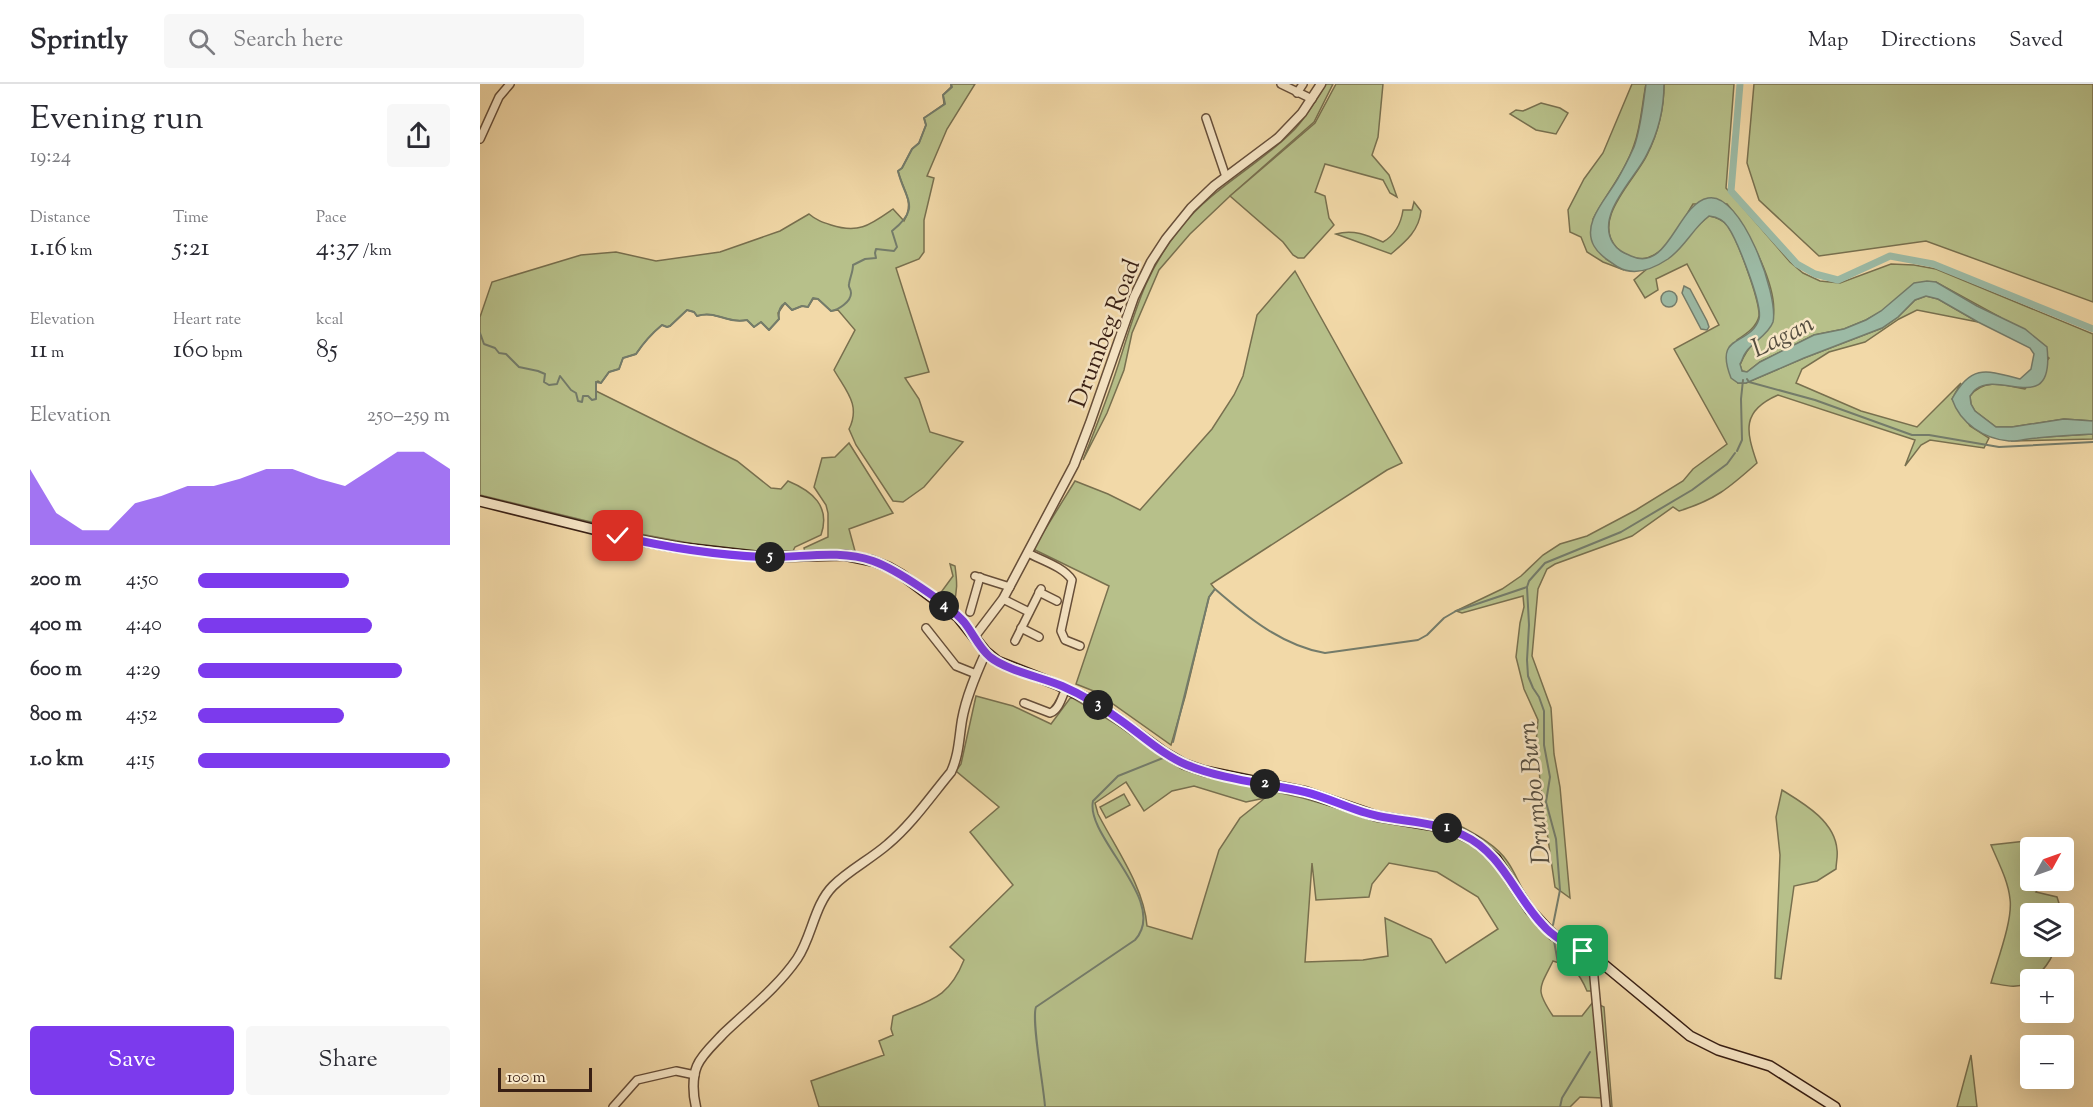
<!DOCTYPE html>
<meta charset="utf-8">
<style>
body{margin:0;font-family:"Sorts Mill Goudy",serif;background:#f7f7f7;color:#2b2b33;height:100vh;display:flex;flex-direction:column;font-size:22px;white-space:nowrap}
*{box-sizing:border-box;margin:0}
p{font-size:20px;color:#7c7c81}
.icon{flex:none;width:33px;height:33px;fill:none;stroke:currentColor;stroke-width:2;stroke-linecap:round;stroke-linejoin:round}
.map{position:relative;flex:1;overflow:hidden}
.panel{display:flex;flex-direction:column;background:#fff;width:480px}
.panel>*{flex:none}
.needle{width:39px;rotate:50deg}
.buttons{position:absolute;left:1540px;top:753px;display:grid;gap:12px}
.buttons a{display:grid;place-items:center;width:54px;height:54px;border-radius:6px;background:#fff;box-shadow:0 6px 24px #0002;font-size:30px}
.scale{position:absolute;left:18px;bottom:15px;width:94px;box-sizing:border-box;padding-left:6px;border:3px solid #381f14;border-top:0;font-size:16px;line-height:21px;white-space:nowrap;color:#381f14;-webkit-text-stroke:4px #f7e6c6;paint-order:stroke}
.pin{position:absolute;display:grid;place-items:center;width:51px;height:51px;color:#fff;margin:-26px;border-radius:12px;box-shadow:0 3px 9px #0006}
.km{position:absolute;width:30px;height:30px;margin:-15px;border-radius:50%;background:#222;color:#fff;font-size:16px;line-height:30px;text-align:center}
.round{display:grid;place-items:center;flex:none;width:63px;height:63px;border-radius:6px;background:#f7f7f7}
.summary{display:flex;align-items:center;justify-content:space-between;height:102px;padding:0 30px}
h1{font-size:33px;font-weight:600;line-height:45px}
.stats{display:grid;grid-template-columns:repeat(3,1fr);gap:9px;height:102px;padding:6px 30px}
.stats div{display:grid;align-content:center}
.stats b{font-size:26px;font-weight:600}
.stats small{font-size:16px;font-weight:400}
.stats p{font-size:16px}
.chart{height:168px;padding:12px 30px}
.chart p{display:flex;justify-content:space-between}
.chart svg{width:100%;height:108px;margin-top:6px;fill:#7c3aed;opacity:.7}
.primary-button{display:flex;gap:12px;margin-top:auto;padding:12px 30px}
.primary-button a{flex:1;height:69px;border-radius:6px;background:#7c3aed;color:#fff;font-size:24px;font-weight:600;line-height:69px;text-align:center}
.primary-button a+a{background:#f7f7f7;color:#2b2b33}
ul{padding:0 30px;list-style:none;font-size:20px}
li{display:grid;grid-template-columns:96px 72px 1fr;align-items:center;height:45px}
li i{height:15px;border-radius:8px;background:#7c3aed}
header{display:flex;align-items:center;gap:36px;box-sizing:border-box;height:84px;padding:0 30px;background:#fff;border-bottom:2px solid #e1e1e2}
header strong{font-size:28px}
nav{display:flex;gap:33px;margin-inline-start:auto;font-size:21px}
.search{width:420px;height:54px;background:#f7f7f7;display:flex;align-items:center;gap:15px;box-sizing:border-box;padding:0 21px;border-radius:6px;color:#7c7c81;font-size:22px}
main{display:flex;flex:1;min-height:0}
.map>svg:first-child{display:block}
.green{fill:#b7c08a;stroke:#78704f;stroke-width:1.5;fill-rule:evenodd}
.water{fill:#9cbaa5;stroke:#747c6b;stroke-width:1.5}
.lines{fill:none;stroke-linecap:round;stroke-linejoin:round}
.stream{stroke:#747c6b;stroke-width:2}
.canal{stroke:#9cbaa5;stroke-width:7}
.minor-casing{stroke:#664e39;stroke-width:10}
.tertiary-casing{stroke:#664e39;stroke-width:11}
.secondary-casing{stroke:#381f14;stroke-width:12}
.minor{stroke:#f7e6c6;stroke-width:7}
.tertiary{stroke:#f7e6c6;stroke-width:8}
.secondary{stroke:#f7e6c6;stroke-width:9}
.route-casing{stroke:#fff;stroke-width:12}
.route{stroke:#7c3aed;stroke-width:8}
.labels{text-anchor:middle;stroke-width:5;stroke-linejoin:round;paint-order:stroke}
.street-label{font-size:24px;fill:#381f14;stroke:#f7e6c6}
.water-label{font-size:26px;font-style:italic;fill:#564e40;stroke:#f7e6c6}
</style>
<header>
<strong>Sprintly</strong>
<div class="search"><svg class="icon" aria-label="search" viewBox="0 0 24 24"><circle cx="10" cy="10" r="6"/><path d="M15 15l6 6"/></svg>Search here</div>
<nav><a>Map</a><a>Directions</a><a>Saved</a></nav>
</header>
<main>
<section class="panel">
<div class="summary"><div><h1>Evening run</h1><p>19:24</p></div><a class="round"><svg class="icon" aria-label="share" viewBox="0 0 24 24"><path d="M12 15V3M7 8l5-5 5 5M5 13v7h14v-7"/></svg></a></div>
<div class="stats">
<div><p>Distance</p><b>1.16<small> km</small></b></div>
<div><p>Time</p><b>5:21</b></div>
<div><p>Pace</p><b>4:37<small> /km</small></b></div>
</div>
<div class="stats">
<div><p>Elevation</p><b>11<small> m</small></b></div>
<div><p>Heart rate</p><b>160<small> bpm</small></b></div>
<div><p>kcal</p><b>85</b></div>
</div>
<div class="chart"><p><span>Elevation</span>250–259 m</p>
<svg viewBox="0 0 160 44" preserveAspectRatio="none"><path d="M0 44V13L10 31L20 38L30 38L40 27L50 24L60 20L70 20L80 17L90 13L100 13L110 17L120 20L130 13L140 6L150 6L160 13V44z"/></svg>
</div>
<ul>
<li><b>200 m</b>4:50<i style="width:60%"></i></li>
<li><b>400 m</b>4:40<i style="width:69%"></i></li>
<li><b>600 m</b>4:29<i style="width:81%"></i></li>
<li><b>800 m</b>4:52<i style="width:58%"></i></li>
<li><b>1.0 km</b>4:15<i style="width:100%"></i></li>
</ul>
<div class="primary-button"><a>Save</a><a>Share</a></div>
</section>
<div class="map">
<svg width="1613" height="1023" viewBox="0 0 1613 1023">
<rect width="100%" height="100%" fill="#f2d9a8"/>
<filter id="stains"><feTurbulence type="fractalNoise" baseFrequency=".00333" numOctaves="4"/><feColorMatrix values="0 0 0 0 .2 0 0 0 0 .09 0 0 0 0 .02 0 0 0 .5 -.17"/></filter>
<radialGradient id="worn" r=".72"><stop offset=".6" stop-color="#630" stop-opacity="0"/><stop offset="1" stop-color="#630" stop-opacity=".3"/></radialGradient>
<g class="green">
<path d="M471 0H495L467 45 447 92 454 94 444 136V168L439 175 416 184 449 288 425 294 439 315 450 348 483 358 444 403 423 418 413 417 376 361 369 345C381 321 366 307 354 286L375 246 358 226 351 227 338 215H333L328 223 322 222 312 226 305 219 298 229 299 235 289 246 281 238 274 243 267 236C247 240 236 226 217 232L214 228 207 226 190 242 187 243 182 241C171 250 164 258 156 270L143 274 139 285 129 288 121 299 118 297 116 298V307L257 377 291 404 301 405 308 397C332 407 351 422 341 451L315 463 312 469 241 465 160 450 0 411V233L12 198 101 171 136 168 176 177 240 168 300 147 329 130C336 136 342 138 351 141 379 150 390 141 413 125L424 137C435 117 423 107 418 87L422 84 432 65 439 59 446 41 444 34 464 20 463 11 471 3Z"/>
<path d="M846 0H853L834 38 749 113 710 150 679 186 652 249 644 286 627 329 603 376C617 341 631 305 642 269 658 218 667 186 701 143 733 103 780 81 815 45 827 32 837 15 846 0Z"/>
<polygon points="856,0 903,0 898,53 892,71 909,91 917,113 910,109 903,96 845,80 835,108 845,112 849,134 854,141 824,174 818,174 813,171 803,158 750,112 835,39"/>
<path d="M1152 0H1166C1162 20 1161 42 1154 61 1145 88 1126 110 1113 135L1126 175 1144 186 1123 178 1107 168 1101 153 1090 148 1088 126 1104 95 1123 69Z"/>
<path d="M1184 0H1254L1246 104 1310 178 1323 189 1340 197 1360 199 1411 180 1434 181 1456 185 1613 250V337L1584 335 1532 343H1516L1495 327 1491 320 1490 312C1504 294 1525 301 1545 305L1569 274 1520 233 1456 198 1386 236 1364 245 1334 251 1280 278 1267 288 1262 287 1260 281C1264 271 1268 264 1276 257 1281 252 1288 247 1291 240 1304 211 1266 142 1247 120H1213C1201 139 1187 173 1161 175 1153 175 1143 170 1137 164 1110 136 1156 95 1167 71 1178 49 1184 24 1184 0Z"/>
<polygon points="1274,0 1613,0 1613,218 1446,157 1339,172 1279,116 1267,79"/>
<polygon points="1061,19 1080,24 1088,29 1076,50 1056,46 1030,30 1036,26 1043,27"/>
<path d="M934 118 941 127C939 147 925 158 911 170L856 150C873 145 887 151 903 158 915 151 921 140 923 126H932Z"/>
<path d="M1229 132C1236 133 1241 135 1246 140 1256 150 1280 217 1279 232 1277 243 1266 250 1257 256L1258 299H1266L1324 274 1402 244 1418 233 1435 216 1446 212 1458 215 1498 238 1437 226 1419 235 1385 258 1349 268 1322 285 1316 299 1381 327 1437 343 1481 299 1472 315 1490 342 1509 354 1504 364 1450 356 1441 361 1425 382 1435 356 1298 311C1261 327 1266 347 1277 379 1249 404 1235 416 1199 427L1193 423 1152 452 1075 480 1067 485 1058 505 1052 572 1071 624 1074 670 1080 703 1090 814 1075 803 1062 714 1056 659 1058 636 1044 605 1036 573 1040 539 1044 523 1043 512 982 529 976 527 1022 505 1041 492 1063 471 1080 460 1107 452 1156 426 1203 397 1213 385 1247 360 1194 265 1239 241 1207 180 1176 195 1178 206 1165 214 1154 196Z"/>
<polygon points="815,187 922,379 907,386 731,500 735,505 729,513 705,613 691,661 616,608 596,600 629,502 553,465 595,397 628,410 660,426 732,345 754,311 763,292 777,231"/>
<polygon points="1613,350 1613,355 1531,357 1550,354"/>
<polygon points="369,359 413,429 369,445 375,467 348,466 325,469 324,464 348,453 348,429 346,421 334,403 342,374 355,373"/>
<path d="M470 480 475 482C477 497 478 508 473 521L459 511 473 492Z"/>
<path d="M496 612 533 622 571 640 591 613 641 643 691 678 717 690 823 714 908 739 952 746 978 754 982 743C997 751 1017 762 1027 777 1033 785 1038 797 1043 806 1057 832 1077 851 1104 862L1110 876 1112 907H1107C1099 888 1094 883 1073 877 1059 905 1055 905 1073 932H1102L1113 918 1124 923 1132 1023H1123V1014L1100 1013 1090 1023H339L331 997 404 971 399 957 413 951 411 945 413 932C449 916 468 916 484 876L470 863 533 801 490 748 519 723 476 687 481 680ZM646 698 664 727 692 707 714 702 766 718 785 714 760 734 739 766 712 855 667 842C664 803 636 765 618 730L615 719ZM832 779 836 816 889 813 892 800 909 779 957 788 998 813 1018 845 966 879 951 855 905 834 908 872 883 876 825 878Z"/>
<path d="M1302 706C1323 719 1355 737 1357 766 1358 772 1356 779 1356 785L1337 797 1314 802 1301 895 1295 894 1300 771 1296 733Z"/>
<polygon points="644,710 650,721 626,734 620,723"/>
<path d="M1546 757 1555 763 1551 764V796L1564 797 1556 808 1577 813 1582 829 1551 830V862L1575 863C1572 878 1553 902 1536 902 1528 903 1519 900 1511 899 1517 877 1533 836 1530 815 1528 796 1518 778 1511 761Z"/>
<polygon points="1491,971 1497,1023 1477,1023"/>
</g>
<g class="water">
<path d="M1166 0H1184C1184 24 1178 49 1167 70 1156 94 1115 130 1133 159 1137 166 1144 169 1151 172 1189 189 1197 120 1228 114 1261 107 1299 211 1293 238 1289 250 1273 258 1266 268 1263 272 1262 277 1260 280L1262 287 1267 288 1280 278 1334 251 1364 245 1386 236 1401 227 1434 199 1447 197 1456 198 1497 222 1545 245 1567 263C1575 334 1520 286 1496 305 1493 307 1492 310 1490 312L1491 320 1495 327 1516 343H1532L1584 335 1613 337V350C1594 351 1575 352 1557 354 1548 354 1538 358 1529 357 1504 355 1480 339 1472 315 1491 280 1506 286 1540 295L1551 285 1554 270 1550 264 1498 238 1458 215 1446 212 1435 216 1418 233 1402 244 1324 274 1266 299H1258L1251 294C1233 248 1270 263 1279 235 1283 221 1257 156 1248 143 1244 136 1237 133 1229 132 1213 144 1205 163 1188 175 1173 185 1155 193 1138 183 1129 177 1119 171 1114 162 1101 139 1127 114 1137 96 1143 86 1149 74 1154 63 1161 44 1163 20 1166 0Z"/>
<polygon points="1204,202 1210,205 1227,237 1229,243 1227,246 1221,245 1202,209"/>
<circle cx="1189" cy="215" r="8"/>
</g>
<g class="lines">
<g class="stream">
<path d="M0 249 4 260 15 264 19 269 26 270 39 283 58 287 65 290 64 298 69 301 77 300 80 292 91 306 96 309 98 317 102 318 103 312H108L112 316 116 315V298L121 299 129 288 139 285 143 274 156 270C164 258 171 250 182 241L187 243 190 242 207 226 214 228 217 232C236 226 247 240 267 236L274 243 281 238 289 246 299 235C298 228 299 223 305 219L312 226 322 222 328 223 333 214 338 215 351 227C358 226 371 218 371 209 371 204 368 204 369 200 370 193 373 188 373 181L385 175 396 174 395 169 396 165 414 167 417 163 412 147C442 123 425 116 418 87L422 84 432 65 439 59 446 41 444 34 465 20 463 11 472 3 471 0"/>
<polyline points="1267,295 1269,298 1335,316 1432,351 1449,351 1519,363 1613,358"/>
<polyline points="1257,367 1262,356 1261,315 1263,296"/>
<path d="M693 658 729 513 735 505C767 533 803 562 845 569L938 556 947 551 964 534 976 527 1047 503"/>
<polyline points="1073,841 1080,806 1076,755 1066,718 1070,693 1064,661 1064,627 1059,613 1053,604 1048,592 1047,576 1049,541 1047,503 1049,497 1065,479 1141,448 1212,406 1247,380 1255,369"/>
<polyline points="1074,857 1078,879"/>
<path d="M565 1023C564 1004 551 936 556 923L655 856C690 818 605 753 613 717L638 692 683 674"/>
<polyline points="1080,1023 1082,1014 1110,968"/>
</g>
<polyline class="canal" points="1260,0 1251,107 1317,180 1335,190 1358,196 1410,172 1453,180 1613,245"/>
<defs>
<g id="minor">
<polyline points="801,0 832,15"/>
<polyline points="817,9 823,0"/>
<polyline points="726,34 746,93"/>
<polyline points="0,55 19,13 30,0"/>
<path d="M548 469C561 476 584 483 592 496L581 547 585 556 600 562"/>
<polyline points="495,492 530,503"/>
<polyline points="559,508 577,517"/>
<polyline points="523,515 549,528"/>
<polyline points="490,528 500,493"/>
<polyline points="446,544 476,582 496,590"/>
<polyline points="541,544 559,553"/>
<polyline points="535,557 561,505"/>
<path d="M544 619 570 629C579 626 582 613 586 604"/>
<polyline points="1112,872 1126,1023"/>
<polyline points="133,1023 157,996 196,987 215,991"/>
</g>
<g id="tertiary">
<polyline points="495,552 523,515 594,381 610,339 654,213 671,178 686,155 711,124 734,102 798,54 822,29 841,0"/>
<path d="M216 1023C213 1011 212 994 217 982 222 970 234 960 243 950 268 926 297 904 317 875 332 853 334 821 353 802 369 786 391 775 408 760 432 740 451 712 471 688 479 671 479 654 482 636 486 613 496 590 506 568"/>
</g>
<polyline id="secondary" points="0,417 157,456 195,463 284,473 364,471 393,477 408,483 422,491 478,533 506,568 517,577 578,601 606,614 626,626 685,669 704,680 724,687 826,708 896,732 968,744 995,757 1016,775 1050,826 1073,851 1122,879 1210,952 1238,966 1290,982 1355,1023"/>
</defs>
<use href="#minor" class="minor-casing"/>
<use href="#tertiary" class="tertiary-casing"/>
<use href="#secondary" class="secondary-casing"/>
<use href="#minor" class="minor"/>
<use href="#tertiary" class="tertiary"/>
<use href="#secondary" class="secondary"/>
</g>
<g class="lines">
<defs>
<path id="route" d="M138 452C185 463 235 471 284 473 321 474 358 465 393 477 416 485 468 520 484 538 493 549 499 564 510 573 528 587 561 593 582 602 603 611 624 624 643 638 664 653 683 671 707 681 744 696 786 699 825 708 850 714 873 727 898 732 926 738 956 738 983 751 1022 769 1034 810 1062 840 1073 853 1087 860 1103 867"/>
</defs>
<use href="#route" class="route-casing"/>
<use href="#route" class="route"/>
</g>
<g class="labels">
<g class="street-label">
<text transform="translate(624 249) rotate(-69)" y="8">Drumbeg Road</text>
</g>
<g class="water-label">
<text transform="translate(1302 251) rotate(-26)" y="9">Lagan</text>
<text transform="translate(1053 709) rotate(-96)" y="9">Drumbo Burn</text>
</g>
</g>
<rect width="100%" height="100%" filter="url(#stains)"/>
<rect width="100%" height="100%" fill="url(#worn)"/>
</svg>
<div class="buttons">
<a><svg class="needle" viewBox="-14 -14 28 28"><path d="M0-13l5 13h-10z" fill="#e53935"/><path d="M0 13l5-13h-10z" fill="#7c7c81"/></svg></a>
<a><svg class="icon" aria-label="layers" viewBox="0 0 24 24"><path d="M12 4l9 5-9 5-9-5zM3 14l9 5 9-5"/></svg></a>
<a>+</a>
<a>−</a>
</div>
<div class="scale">100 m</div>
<div class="pin" style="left:1103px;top:867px;background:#1e9e55"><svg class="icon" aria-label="arrive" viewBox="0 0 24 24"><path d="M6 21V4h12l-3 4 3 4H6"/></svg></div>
<div class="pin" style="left:138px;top:452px;background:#d93025"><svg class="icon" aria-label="check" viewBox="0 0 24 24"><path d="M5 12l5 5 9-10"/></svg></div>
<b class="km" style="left:967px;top:744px">1</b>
<b class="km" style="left:785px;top:700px">2</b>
<b class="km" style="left:618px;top:621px">3</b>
<b class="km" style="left:464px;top:522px">4</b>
<b class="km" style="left:290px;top:473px">5</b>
</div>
</main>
